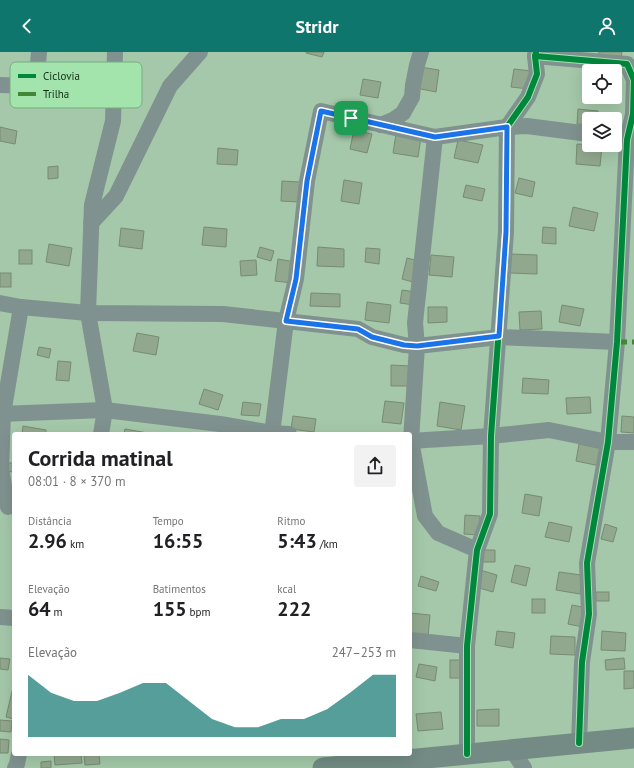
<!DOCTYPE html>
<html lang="pt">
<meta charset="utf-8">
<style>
body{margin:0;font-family:"PT Sans",sans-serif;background:#f2f2f2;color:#202124;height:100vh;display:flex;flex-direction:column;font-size:15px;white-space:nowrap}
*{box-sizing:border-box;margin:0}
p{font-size:13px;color:#757577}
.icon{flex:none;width:22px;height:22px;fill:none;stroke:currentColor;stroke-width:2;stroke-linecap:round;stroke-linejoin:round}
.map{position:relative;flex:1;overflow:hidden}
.panel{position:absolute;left:12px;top:380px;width:400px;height:324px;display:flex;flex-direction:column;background:#fff;border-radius:4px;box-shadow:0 4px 16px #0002}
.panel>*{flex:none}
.controls{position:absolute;left:582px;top:12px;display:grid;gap:8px}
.controls a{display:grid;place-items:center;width:40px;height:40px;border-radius:4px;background:#fff;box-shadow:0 4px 16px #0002;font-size:20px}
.pin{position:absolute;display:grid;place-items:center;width:34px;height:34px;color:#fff;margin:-17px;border-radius:8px;box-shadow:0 2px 6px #0006}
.round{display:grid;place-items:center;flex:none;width:42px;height:42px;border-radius:4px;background:#f2f2f2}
.head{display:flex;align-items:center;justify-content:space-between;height:68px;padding:0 16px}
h1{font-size:22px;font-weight:700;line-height:30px}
.stats{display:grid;grid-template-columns:repeat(3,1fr);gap:6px;height:68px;padding:4px 16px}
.stats div{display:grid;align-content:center}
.stats b{font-size:20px;font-weight:700}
.stats small{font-size:11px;font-weight:400}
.stats p{font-size:11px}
.chart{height:112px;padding:8px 16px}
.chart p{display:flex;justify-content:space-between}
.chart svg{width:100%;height:72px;margin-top:4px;fill:#0f766e;opacity:.7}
header{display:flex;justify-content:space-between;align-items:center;height:52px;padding:0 16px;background:#0f766e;color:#fff;font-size:18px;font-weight:700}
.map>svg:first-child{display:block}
.building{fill:#92a88e;stroke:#768c70}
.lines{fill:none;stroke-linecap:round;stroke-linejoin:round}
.minor{stroke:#80928f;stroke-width:16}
.major{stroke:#738b84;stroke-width:21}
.quiet{stroke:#408837;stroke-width:5;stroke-dasharray:10 5;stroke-linecap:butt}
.cycleway-casing{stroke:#a2e4ab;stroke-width:8}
.cycleway{stroke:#00873e;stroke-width:6}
.route-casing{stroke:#fff;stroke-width:8}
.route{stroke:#1a73e8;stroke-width:5}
.key{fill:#a2e4ab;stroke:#77ad7f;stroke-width:1}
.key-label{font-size:11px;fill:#132e18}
</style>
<header><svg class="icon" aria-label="back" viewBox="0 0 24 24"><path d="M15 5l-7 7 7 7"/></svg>Stridr<svg class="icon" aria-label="person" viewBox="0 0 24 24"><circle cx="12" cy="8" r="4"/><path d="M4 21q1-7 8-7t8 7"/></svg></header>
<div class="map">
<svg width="634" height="716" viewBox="0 0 634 716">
<rect width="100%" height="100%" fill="#a4c8a9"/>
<g class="building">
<polygon points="306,0 324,0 322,5 306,1"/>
<polygon points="599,0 622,0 620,10 598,5"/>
<polygon points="585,13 606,16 605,19 589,19 589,31 583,31"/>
<polygon points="420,15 439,18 436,40 416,36"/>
<polygon points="514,17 532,19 529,37 511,35"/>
<polygon points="363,27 381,30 378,46 360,43"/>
<polygon points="578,57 598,59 597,67 589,67 589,73 577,72"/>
<polygon points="0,75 17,79 15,92 0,89"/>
<polygon points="354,78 372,82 367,101 350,97"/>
<polygon points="396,82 421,85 418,105 393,101"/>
<polygon points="458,88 483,93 478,111 454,106"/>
<polygon points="577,92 602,94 600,114 576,112"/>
<polygon points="218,96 238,98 237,113 217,112"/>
<polygon points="58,114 58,126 48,127 48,115"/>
<polygon points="519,126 535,130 532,145 515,141"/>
<polygon points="344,128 362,131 359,152 341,149"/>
<polygon points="282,129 300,130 299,150 281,149"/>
<polygon points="466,133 485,137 482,149 463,145"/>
<polygon points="573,155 598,161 594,179 569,174"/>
<polygon points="204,175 227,177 226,195 202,193"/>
<polygon points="543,175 556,176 556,192 542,191"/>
<polygon points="121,176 144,179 142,197 119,194"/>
<polygon points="49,192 72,196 69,214 46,210"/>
<polygon points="260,195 274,199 271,209 257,205"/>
<polygon points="318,195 344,197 344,215 317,214"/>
<polygon points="366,196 380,197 379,212 365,210"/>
<rect x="19" y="198" width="13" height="14"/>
<polygon points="510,202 537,203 537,222 510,221"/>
<polygon points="431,203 454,205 452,225 429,223"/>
<polygon points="407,206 419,209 413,230 402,227"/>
<polygon points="278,207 295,210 292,231 275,229"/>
<polygon points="256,208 257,223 241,224 240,209"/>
<rect x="0" y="221" width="11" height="14"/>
<polygon points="402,238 416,240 414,253 400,251"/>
<polygon points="311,241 340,242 340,255 310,254"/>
<polygon points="367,250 391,253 389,271 365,268"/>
<polygon points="562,253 584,257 580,274 559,270"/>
<polygon points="428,255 447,255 447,270 428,271"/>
<polygon points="541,259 542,277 520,278 519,260"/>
<polygon points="137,281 159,285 156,303 133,299"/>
<polygon points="39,295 51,297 49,306 37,303"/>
<polygon points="58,309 71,310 69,329 56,328"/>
<polygon points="391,313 411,314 411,334 391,334"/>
<polygon points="523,326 549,328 548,342 522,341"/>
<polygon points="204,337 223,343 218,358 199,352"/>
<polygon points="590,345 591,361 567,362 566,346"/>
<polygon points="385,349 404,351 401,372 382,370"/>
<polygon points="243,350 261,352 259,364 241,363"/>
<polygon points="440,350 465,354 461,378 437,374"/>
<polygon points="293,364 316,367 314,380 291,377"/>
<polygon points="622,364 634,365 634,381 621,380"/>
<polygon points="23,374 46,378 46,382 22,382"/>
<polygon points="125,377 148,381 148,382 124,382"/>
<polygon points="579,392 603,397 600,414 576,409"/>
<polygon points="6,411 14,411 13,420 6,419"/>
<polygon points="525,442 542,445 539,464 522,461"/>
<polygon points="465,463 480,464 479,483 464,482"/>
<polygon points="549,470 572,475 569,490 545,485"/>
<polygon points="605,472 617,476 613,490 601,487"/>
<polygon points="483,498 495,498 495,510 482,510"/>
<polygon points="515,513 530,516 526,534 511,530"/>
<polygon points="480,518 497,523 493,540 476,535"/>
<polygon points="559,520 582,523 580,542 556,538"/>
<polygon points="421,524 439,530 436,539 418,534"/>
<rect x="596" y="540" width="13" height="9"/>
<rect x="532" y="547" width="13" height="14"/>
<polygon points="572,553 587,556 583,575 568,572"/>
<polygon points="410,561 430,563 428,585 410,583"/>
<polygon points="497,579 515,581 513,596 495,593"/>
<polygon points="602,579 626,581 625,599 601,598"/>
<polygon points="551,584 575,585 575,603 550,602"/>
<polygon points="0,606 10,607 8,618 0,617"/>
<polygon points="624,606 625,617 606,618 605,608"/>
<rect x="450" y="608" width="15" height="18"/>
<polygon points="419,612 437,615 435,629 416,625"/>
<polygon points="624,619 634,619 634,636 624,637"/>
<polygon points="14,631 14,667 6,665"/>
<polygon points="499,657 499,674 477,674 477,658"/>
<polygon points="441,660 443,677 418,679 416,662"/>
<polygon points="0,668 12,669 11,680 0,679"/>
<polygon points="0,687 9,688 8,701 0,701"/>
<polygon points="54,702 81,702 82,711 55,713"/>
<polygon points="84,702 99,702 100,712 85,713"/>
<polygon points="51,709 51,716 41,716 41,710"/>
</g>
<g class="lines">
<g class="minor">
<polyline points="535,4 627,12 634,28 633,62 627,88 617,290 608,390 587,511 589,562 582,610 579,691"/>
<polyline points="0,33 36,34 39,0"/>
<polyline points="381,73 393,68 403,61 412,45 413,33 417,13 421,0"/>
<polyline points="435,85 415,271 417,294 411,389 425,464 438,481 477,498"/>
<polyline points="91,171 116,144 170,34 200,0"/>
<polyline points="0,251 21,255 88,261 223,262 358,277 372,285 404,293 417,294 499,285 617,290"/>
<polyline points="0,362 105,358 220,372 272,381 289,382"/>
<polyline points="101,382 105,358 88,261 92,153 113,69 115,0"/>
<polyline points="272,382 286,269 296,227 307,129 321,59 435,85 507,75 527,74 589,82"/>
<polyline points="410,389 491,384 549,378 608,390 634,390"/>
<polyline points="8,455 1,417 3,362 21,255"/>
<polyline points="0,565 14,566"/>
<polyline points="410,588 467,594"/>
<polyline points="512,698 524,716"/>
<polyline points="467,702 467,594 477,498 490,462 491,384 506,180 507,75 528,45 537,22 535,4 536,0"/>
<polyline points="15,716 17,712 19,702"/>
</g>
<polyline class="major" points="323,716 634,686"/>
<polyline class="quiet" points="617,290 634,290"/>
<defs>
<g id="cycleway">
<polyline points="535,4 627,12 634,28 633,62 627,88 617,290 608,390 587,511 589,562 582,610 579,691"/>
<polyline points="467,702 467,594 477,498 490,462 491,384 506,180 507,75 528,45 537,22 535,4 536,0"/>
</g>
</defs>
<use href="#cycleway" class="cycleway-casing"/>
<use href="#cycleway" class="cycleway"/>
</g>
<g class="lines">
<defs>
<polygon id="route" points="321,59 435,85 507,75 506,180 499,284 417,294 404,293 372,285 358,277 286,269 296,227 307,129"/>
</defs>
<use href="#route" class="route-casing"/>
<use href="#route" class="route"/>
</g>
<rect x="10" y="10" width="132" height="46" rx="6" class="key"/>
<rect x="18" y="22" width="18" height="4" fill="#00873e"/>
<rect x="18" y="40" width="18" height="4" fill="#408837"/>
<g class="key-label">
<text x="43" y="28">Ciclovia</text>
<text x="43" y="46">Trilha</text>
</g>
</svg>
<div class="controls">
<a><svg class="icon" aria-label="locate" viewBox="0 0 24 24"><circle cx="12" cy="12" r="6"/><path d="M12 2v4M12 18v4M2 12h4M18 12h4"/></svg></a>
<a><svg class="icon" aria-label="layers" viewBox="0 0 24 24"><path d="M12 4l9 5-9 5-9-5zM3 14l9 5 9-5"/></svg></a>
</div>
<div class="pin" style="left:351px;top:66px;background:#1e9e55"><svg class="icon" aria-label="arrive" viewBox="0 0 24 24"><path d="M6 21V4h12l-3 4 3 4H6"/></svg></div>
<section class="panel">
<div class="head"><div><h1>Corrida matinal</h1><p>08:01 · 8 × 370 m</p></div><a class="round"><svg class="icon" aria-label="share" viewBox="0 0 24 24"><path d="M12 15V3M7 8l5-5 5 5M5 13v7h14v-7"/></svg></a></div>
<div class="stats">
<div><p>Distância</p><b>2.96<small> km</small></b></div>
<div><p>Tempo</p><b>16:55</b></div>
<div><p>Ritmo</p><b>5:43<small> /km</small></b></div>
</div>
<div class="stats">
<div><p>Elevação</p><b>64<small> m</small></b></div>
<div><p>Batimentos</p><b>155<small> bpm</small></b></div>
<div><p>kcal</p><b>222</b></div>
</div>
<div class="chart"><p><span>Elevação</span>247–253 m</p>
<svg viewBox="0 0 160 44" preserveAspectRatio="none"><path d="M0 44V6L10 17L20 22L30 22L40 17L50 11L60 11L70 22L80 33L90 38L100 38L110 33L120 33L130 27L140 17L150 6L160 6V44z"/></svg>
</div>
</section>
</div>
